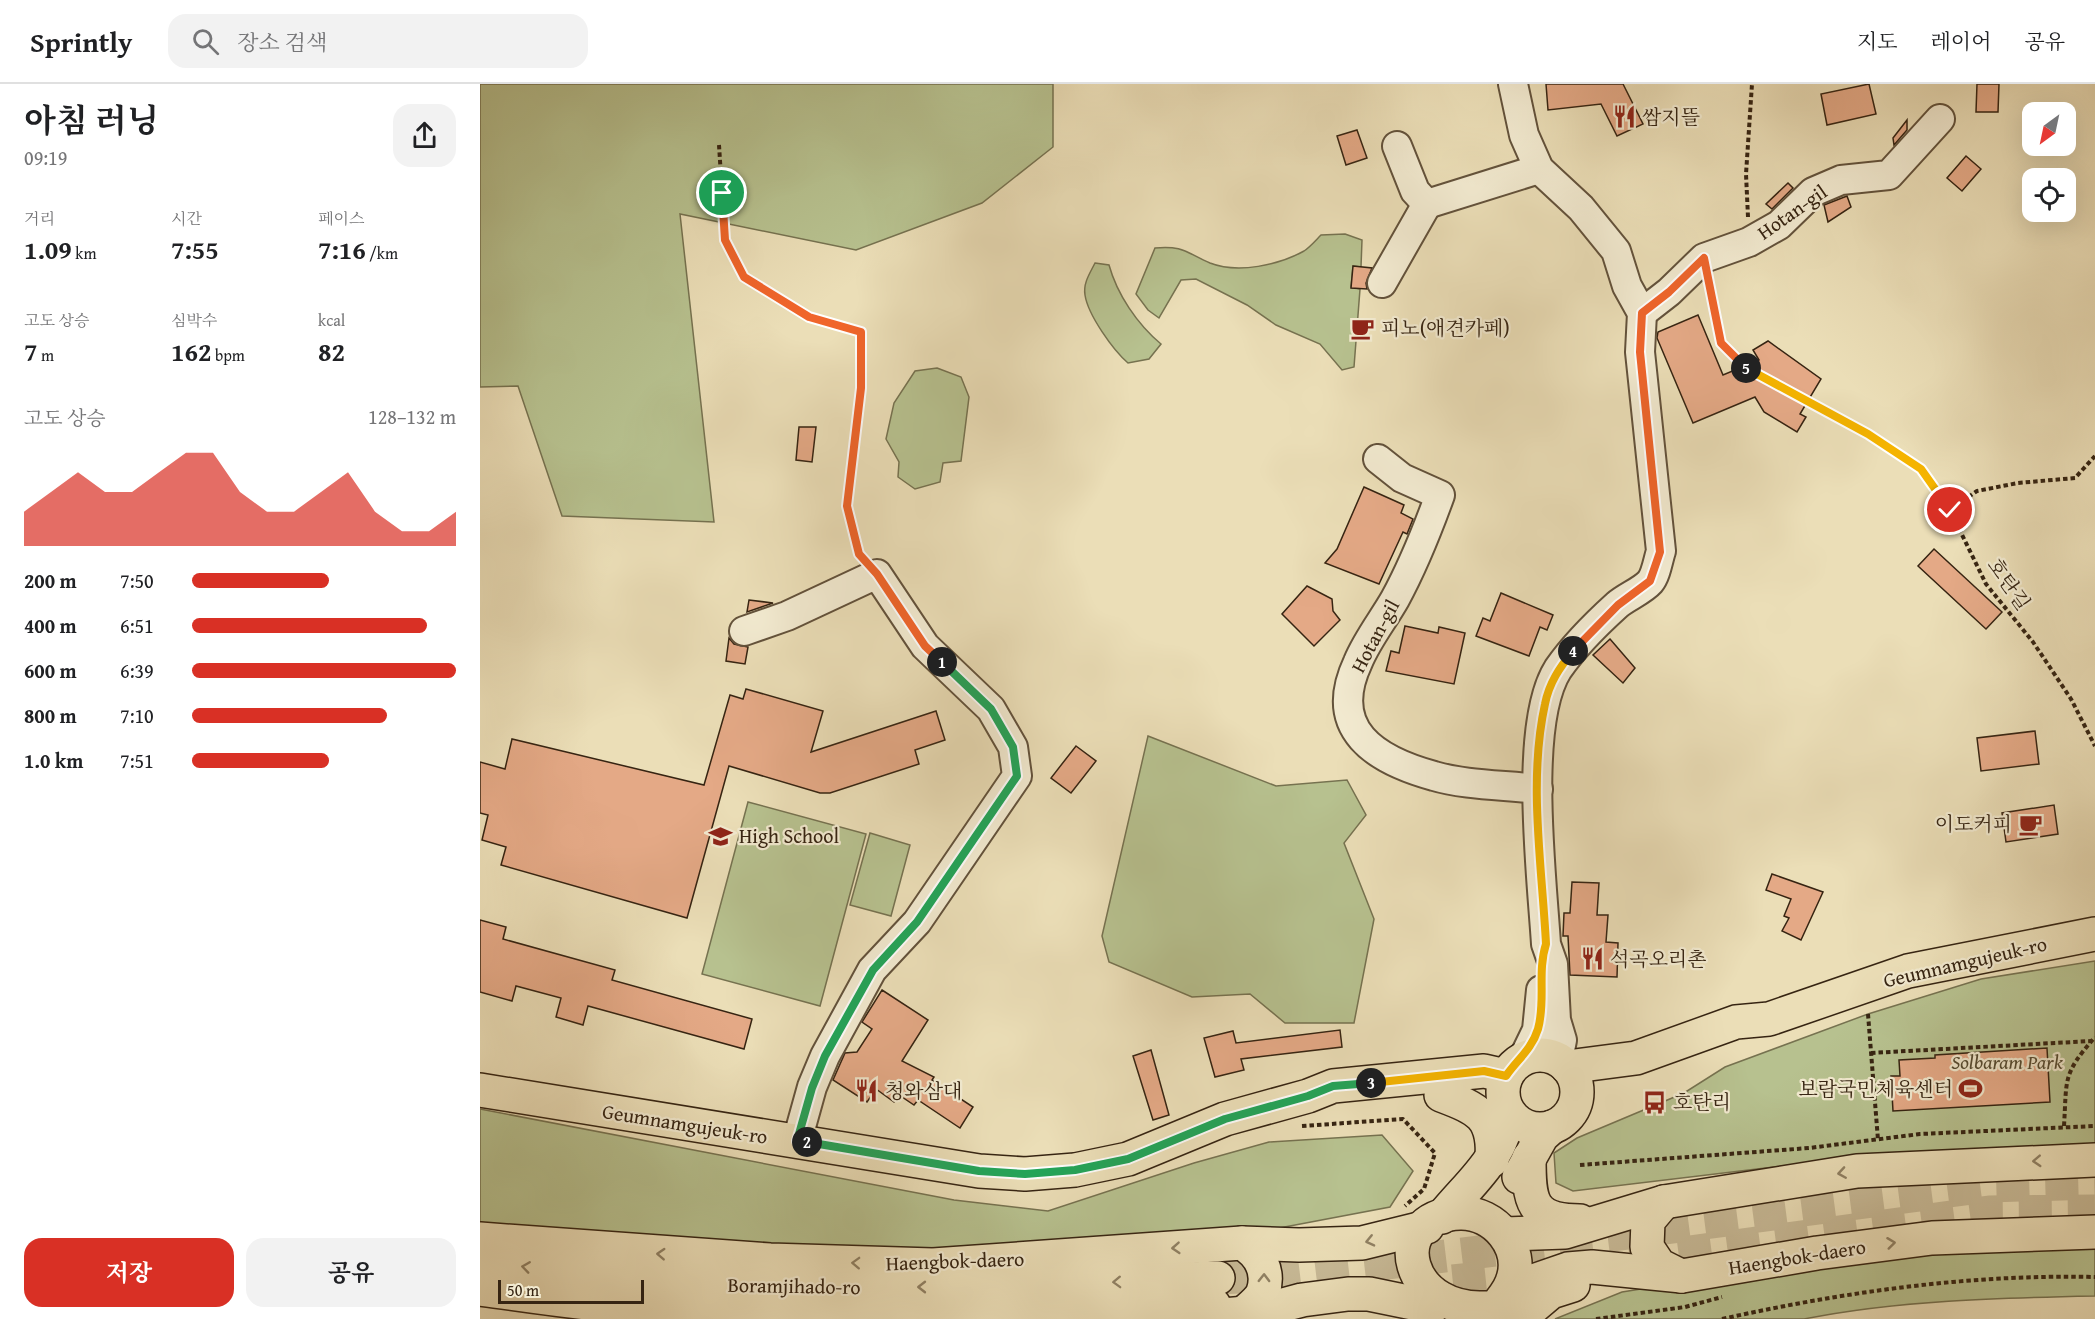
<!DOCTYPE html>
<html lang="ko">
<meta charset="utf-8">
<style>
body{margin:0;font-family:"Gentium Book Plus","Noto Serif KR",serif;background:#f2f2f2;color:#202124;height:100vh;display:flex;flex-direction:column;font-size:22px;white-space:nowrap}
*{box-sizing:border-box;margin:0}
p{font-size:20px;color:#757577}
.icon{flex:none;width:33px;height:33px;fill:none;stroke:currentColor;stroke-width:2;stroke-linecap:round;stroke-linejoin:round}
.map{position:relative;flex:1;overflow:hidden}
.details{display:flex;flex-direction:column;background:#fff;width:480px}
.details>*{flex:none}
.needle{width:39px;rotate:213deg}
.buttons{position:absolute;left:1542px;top:18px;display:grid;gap:12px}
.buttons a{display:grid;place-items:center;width:54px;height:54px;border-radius:12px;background:#fff;box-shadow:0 6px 24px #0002;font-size:30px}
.scale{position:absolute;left:18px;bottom:15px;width:146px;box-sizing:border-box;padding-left:6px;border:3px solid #362412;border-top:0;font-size:16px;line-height:21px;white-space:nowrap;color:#362412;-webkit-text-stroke:4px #f2ead0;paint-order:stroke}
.pin{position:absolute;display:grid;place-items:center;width:51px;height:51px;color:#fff;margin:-26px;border:3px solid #fff;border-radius:50%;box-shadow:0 2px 6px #0007}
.km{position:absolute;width:30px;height:30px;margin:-15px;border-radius:50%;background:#222;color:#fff;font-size:16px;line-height:30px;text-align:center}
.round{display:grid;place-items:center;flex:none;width:63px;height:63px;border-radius:18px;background:#f2f2f2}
.head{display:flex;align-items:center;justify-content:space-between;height:102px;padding:0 24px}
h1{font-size:33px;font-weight:700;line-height:45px}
.figures{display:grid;grid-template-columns:repeat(3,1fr);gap:9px;height:102px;padding:6px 24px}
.figures div{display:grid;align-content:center}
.figures b{font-size:26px;font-weight:700}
.figures small{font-size:16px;font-weight:400}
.figures p{font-size:16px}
.chart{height:168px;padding:12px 24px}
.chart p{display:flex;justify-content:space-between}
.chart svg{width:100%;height:108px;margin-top:6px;fill:#d93025;opacity:.7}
.cta{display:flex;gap:12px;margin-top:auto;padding:12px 24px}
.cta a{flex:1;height:69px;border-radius:18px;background:#d93025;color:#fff;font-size:24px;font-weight:700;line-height:69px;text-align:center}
.cta a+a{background:#f2f2f2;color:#202124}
ul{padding:0 24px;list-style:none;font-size:20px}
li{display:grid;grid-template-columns:96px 72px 1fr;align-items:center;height:45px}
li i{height:15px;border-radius:8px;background:#d93025}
header{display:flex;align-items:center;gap:36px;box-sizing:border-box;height:84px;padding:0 30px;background:#fff;border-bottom:2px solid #e0e0e0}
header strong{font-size:28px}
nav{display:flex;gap:33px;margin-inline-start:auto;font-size:21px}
.search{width:420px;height:54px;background:#f2f2f2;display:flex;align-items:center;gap:15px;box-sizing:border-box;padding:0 21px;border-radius:18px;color:#757577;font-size:22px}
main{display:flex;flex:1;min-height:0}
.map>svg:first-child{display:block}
.green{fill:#b7c18f;stroke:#767250;stroke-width:1.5}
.building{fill:#e4a986;stroke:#362412;stroke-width:1.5}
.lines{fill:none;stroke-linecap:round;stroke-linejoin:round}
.highway-tunnel{stroke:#c7b996;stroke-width:33;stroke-dasharray:33 16;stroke-linecap:butt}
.minor-casing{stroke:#63523b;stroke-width:32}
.major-casing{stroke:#362412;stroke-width:36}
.highway-casing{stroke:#362412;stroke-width:36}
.path{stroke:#362412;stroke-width:4;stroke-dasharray:4.5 3;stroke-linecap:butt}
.minor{stroke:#f2ead0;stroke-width:28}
.major{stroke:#ebdeb7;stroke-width:33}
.highway{stroke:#ebdeb7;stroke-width:33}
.oneway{stroke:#908164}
.split-1-casing{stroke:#fff;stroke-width:12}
.split-2-casing{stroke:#fff;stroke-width:12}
.split-3-casing{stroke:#fff;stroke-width:12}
.split-4-casing{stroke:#fff;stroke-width:12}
.split-5-casing{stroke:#fff;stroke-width:12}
.split-6-casing{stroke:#fff;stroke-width:12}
.split-1{stroke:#f0652b;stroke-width:8}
.split-2{stroke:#22a559;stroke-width:8}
.split-3{stroke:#22a559;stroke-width:8}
.split-4{stroke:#f5b400;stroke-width:8}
.split-5{stroke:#f0652b;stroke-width:8}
.split-6{stroke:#f5b400;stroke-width:8}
.labels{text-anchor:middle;stroke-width:4.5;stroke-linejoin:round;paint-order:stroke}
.poi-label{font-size:20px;fill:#362412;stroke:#f2ead0;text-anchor:start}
.street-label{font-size:20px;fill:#362412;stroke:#f2ead0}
.park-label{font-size:20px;font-style:italic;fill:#564b31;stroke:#f2ead0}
</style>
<header>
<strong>Sprintly</strong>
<div class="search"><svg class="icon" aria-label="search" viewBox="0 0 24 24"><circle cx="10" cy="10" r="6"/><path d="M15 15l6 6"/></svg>장소 검색</div>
<nav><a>지도</a><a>레이어</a><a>공유</a></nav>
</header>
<main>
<section class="details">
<div class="head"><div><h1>아침 러닝</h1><p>09:19</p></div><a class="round"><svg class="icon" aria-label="share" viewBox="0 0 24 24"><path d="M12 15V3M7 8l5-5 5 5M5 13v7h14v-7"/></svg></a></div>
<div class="figures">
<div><p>거리</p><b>1.09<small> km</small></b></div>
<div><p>시간</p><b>7:55</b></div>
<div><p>페이스</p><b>7:16<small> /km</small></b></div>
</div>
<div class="figures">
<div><p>고도 상승</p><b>7<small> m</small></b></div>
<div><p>심박수</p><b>162<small> bpm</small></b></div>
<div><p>kcal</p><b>82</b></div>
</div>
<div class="chart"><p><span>고도 상승</span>128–132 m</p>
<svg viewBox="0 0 160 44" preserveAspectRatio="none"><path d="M0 44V30L10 22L20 14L30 22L40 22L50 14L60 6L70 6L80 22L90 30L100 30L110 22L120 14L130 30L140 38L150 38L160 30V44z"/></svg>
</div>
<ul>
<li><b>200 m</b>7:50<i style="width:52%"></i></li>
<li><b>400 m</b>6:51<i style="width:89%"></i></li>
<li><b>600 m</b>6:39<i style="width:100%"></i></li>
<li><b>800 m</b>7:10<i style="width:74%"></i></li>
<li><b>1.0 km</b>7:51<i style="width:52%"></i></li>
</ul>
<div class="cta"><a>저장</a><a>공유</a></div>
</section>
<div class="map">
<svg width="1615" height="1235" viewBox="0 0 1615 1235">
<rect width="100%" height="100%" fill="#ebdeb7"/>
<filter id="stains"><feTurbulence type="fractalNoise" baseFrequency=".00333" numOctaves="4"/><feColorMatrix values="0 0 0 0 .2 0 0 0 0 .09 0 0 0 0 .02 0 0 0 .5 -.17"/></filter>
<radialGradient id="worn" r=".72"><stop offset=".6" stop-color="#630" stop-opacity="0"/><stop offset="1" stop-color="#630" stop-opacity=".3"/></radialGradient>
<g class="green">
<polygon points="0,0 573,0 573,63 502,119 376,166 200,130 234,438 82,432 38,302 0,303"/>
<path d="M865 150 882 156 881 183 873 182 871 203 880 205 874 283 862 286 840 260 796 241 767 221 716 195 701 196 679 234 668 226 656 210 675 164C702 161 707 169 730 179 758 190 799 181 824 167 830 163 836 156 841 151Z"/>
<path d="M615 179 629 181C637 210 657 240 681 260L669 275 648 279C633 266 608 231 605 211 603 199 610 189 615 179Z"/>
<polygon points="457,284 481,293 489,313 481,377 463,379 460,398 435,405 418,393 419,378 406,355 414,319 435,287"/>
<polygon points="668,652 796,702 867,696 886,731 864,759 894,835 874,939 805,939 770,910 712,913 629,878 622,852"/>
<polygon points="268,718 386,750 340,922 222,890"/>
<polygon points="390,749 430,761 411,832 370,821"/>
<polygon points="1615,877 1615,1065 1515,1064 1319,1080 1093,1107 1076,1099 1074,1069 1097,1054 1204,1009 1245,983 1388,930 1501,895"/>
<polygon points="0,1025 474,1116 568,1127 714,1079 789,1058 902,1051 933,1087 910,1123 794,1145 468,1173 0,1150"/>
<path d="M1615 1157V1212C1518 1214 1419 1216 1324 1235H1075L1142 1208 1217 1196 1394 1171Z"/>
</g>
<g class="building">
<polygon points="1066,0 1143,0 1163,40 1137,52 1121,20 1068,26"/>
<polygon points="1389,0 1396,30 1347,41 1341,10"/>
<polygon points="1497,0 1519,0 1518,28 1496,28"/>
<polygon points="1427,36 1427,46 1414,61 1413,54"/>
<polygon points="877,46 887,74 866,81 857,52"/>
<polygon points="1486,72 1501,85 1482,107 1467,94"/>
<polygon points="1308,99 1313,104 1292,125 1286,120"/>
<polygon points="1367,112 1371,123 1348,138 1344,121"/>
<polygon points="873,182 892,184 886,199 887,205 871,204"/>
<polygon points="1218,231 1243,291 1279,276 1273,266 1288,257 1341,295 1320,330 1326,333 1317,348 1284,328 1275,313 1213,339 1177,254 1178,248"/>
<polygon points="319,343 336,343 332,378 316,376"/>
<polygon points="884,403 924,421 921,429 933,435 927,450 923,448 899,500 845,479 857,465"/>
<polygon points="1454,465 1522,528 1506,545 1438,482"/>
<polygon points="827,502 852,515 853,527 860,536 834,562 802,530"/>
<polygon points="1021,509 1073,531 1067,546 1060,543 1049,572 996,552 1003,534 1010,537"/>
<polygon points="269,516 293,519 267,528"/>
<polygon points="925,542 958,549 959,543 985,549 974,600 906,587 911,567 919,569"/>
<polygon points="249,554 254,560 268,563 265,580 246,577"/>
<polygon points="1130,555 1155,584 1143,599 1113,571"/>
<polygon points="266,605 343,627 331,668 456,627 465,656 435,666 439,680 350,709 340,709 249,682 207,834 21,781 26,763 2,756 8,731 0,729 0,678 25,685 32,655 224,701 250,611 263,615"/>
<polygon points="1555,647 1559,680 1501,687 1497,654"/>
<polygon points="596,662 616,677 591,709 571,694"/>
<polygon points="1574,721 1578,750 1526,758 1522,729"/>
<polygon points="1292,790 1343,808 1321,856 1302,847 1309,834 1304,832 1311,815 1286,806"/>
<polygon points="1092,798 1119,799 1117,831 1128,831 1126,858 1138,859 1137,893 1090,891 1088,852 1083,852 1084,829 1090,829"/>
<polygon points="0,836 26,843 23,855 135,886 132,896 272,935 264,965 108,922 103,941 76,933 81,914 36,902 32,917 0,908"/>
<polygon points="402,906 448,936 422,977 454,993 452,996 493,1023 480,1044 438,1016 434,1021 419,1011 414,1018 396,1005 387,1018 353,996 365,969 377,968 392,945 382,938"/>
<polygon points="860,946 862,963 761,975 764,986 735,993 724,954 753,947 756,959"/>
<polygon points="1567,964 1570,1018 1413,1027 1411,992 1420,992 1419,976 1455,974 1455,971"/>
<polygon points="671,966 689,1031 673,1036 653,972"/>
</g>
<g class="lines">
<g class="highway-tunnel">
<polyline points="1150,1176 1509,1128 1615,1127"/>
<polyline points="738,1194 807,1191 1024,1165 1508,1102 1615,1099"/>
<polyline points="924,1202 1061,1188"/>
</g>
<defs>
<g id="minor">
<path d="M1033 0 1044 51 1059 85 1101 124 1136 167 1147 202 1162 229 1160 268 1181 467C1178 476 1176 491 1170 498 1162 507 1146 513 1137 521 1116 540 1094 562 1078 585 1043 640 1062 794 1066 860L1073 880 1076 936 1082 956 1078 976"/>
<polyline points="917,62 935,107 947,120 1059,85"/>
<polyline points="902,199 947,120"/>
<polyline points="1162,229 1189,208 1224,174 1269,158 1299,141 1333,108 1361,96 1409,91 1460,35"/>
<path d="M898 375 922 394 960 411C947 447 933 482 915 515 903 536 887 556 878 578 846 646 896 676 954 692 984 701 1025 701 1058 705"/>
<polyline points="264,547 307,532 397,490 445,562 511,625 533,663 537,692 437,838 392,886 345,972 332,1003 317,1057"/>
<polyline points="1043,975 1057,946 1061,906"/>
</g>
<g id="major">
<circle cx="1060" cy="1008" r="37"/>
<polyline points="1087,983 1156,974 1256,938 1289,935 1428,887 1615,850"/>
<polyline points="0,1006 499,1087 545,1090 595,1086 648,1075 745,1035 828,1012 853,1002 1004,987 1026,992"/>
</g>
<g id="highway">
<path d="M961 1011C998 1025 1015 1032 1012 1076"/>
<path d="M1049 1074C1049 1116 1050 1137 1100 1137"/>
<polyline points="1039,1093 1062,1052 1072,1043"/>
<polyline points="1184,1118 1168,1137 1167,1163 1179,1181 1201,1192"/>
<path d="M962 1133C990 1098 1023 1075 1028 1028"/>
<polyline points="1025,1150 1085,1148 1184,1118 1377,1087 1615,1076"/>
<polyline points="0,1155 290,1176 453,1181 762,1159 819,1161 882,1159 947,1143"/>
<path d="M762 1159C780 1170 790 1187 783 1208 780 1216 769 1224 763 1230"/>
<path d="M0 1177C97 1190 195 1202 293 1204 441 1207 590 1199 738 1194"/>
<path d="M0 1205C46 1211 93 1219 140 1222 338 1234 536 1227 734 1221"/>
<polyline points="1026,1211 1039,1202 1088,1185 1112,1183 1202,1192 1337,1169 1452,1154 1615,1148"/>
<polyline points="710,1234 777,1228 822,1216 868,1210 889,1210 952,1223"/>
<path d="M1006 1235C1015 1223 1027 1212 1032 1198 1045 1164 1015 1128 980 1129 901 1132 925 1235 1014 1223"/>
<polyline points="1039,1235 1071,1208 1093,1201"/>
</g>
</defs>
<use href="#minor" class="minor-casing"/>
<use href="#major" class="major-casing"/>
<use href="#highway" class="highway-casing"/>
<g class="path">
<polyline points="239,61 245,156 264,193 329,233 381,248 381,304 367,422 379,470 382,474"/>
<polyline points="1268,133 1266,90 1272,0"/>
<polyline points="1230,201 1241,259 1269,287 1387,350 1441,385 1467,420 1506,500 1553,558 1591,615 1615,662"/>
<polyline points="1470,426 1497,407 1538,399 1595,394 1615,372"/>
<polyline points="1388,930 1398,1056"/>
<polyline points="1391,969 1611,957"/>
<polyline points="822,1042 923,1035 955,1069 944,1105 925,1122"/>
<path d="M1584 1042C1587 994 1582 991 1615 953"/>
<polyline points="1100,1081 1329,1064 1440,1050 1615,1042"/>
<polyline points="1116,1235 1205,1223 1242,1213"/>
<path d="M1242 1235C1364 1208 1490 1190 1615 1193"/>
</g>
<use href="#minor" class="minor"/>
<use href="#major" class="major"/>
<use href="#highway" class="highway"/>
</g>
<defs><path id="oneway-chevron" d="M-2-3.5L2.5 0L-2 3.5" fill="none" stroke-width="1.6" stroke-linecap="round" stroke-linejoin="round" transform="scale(1.5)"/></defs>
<g class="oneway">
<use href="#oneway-chevron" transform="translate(1557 1077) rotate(177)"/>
<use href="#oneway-chevron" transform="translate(1362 1089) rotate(171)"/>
<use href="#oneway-chevron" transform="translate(890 1157) rotate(167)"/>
<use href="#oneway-chevron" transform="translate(1411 1159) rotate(-7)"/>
<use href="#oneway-chevron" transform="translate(696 1164) rotate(176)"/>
<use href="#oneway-chevron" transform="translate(181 1170) rotate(-177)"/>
<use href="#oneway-chevron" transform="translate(376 1179) rotate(-178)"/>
<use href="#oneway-chevron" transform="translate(46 1183) rotate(-172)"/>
<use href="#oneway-chevron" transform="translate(784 1194) rotate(-89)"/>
<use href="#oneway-chevron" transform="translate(637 1198) rotate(178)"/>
<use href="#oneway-chevron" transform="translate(442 1203) rotate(180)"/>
</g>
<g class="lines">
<defs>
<polyline id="split-1" points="242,109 245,156 264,193 329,233 381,248 381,304 367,422 379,470 397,490 445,562 462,578"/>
<polyline id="split-2" points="327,1058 317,1057 332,1004 345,972 393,886 437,838 537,692 533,663 511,625 462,578"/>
<polyline id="split-3" points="327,1058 499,1087 545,1090 595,1086 648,1075 745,1035 828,1012 853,1002 891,999"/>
<path id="split-4" d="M891 999 1004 987 1026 992C1037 976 1052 965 1058 945 1066 917 1057 888 1066 860 1062 782 1048 697 1065 620 1069 599 1080 583 1093 567"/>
<polyline id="split-5" points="1093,567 1138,521 1170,497 1180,468 1160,268 1162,229 1189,208 1224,174 1241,259 1266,284"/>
<polyline id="split-6" points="1266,284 1388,350 1441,385 1470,426"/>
</defs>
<use href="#split-1" class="split-1-casing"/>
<use href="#split-2" class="split-2-casing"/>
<use href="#split-3" class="split-3-casing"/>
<use href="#split-4" class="split-4-casing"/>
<use href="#split-5" class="split-5-casing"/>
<use href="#split-6" class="split-6-casing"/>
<use href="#split-1" class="split-1"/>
<use href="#split-2" class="split-2"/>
<use href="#split-3" class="split-3"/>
<use href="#split-4" class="split-4"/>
<use href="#split-5" class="split-5"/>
<use href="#split-6" class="split-6"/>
</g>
<defs>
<symbol id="restaurant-bare" viewBox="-9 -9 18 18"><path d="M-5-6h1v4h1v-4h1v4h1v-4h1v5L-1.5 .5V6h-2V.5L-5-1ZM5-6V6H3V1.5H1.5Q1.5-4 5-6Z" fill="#8f2418" stroke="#f2ead0" stroke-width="2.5" paint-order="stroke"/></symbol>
<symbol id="cafe-bare" viewBox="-9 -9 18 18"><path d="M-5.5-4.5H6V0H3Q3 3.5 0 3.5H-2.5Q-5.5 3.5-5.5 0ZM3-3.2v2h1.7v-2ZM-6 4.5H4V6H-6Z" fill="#8f2418" stroke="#f2ead0" stroke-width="2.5" paint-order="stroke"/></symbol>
<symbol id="school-bare" viewBox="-9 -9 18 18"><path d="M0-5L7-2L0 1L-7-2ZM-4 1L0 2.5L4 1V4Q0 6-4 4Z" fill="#8f2418" stroke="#f2ead0" stroke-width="2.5" paint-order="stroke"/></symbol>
<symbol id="stadium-bare" viewBox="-9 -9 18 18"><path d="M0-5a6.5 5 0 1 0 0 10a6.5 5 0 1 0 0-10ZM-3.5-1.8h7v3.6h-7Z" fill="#8f2418" stroke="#f2ead0" stroke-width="2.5" paint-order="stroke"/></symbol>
<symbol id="bus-bare" viewBox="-9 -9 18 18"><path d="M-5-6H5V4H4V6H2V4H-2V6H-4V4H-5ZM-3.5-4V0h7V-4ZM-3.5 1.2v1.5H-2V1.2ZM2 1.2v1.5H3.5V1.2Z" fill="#8f2418" stroke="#f2ead0" stroke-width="2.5" paint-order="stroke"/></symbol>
</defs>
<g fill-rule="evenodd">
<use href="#restaurant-bare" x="1128" y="16" width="33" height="33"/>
<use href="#cafe-bare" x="866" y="228" width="33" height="33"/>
<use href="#cafe-bare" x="1534" y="724" width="33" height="33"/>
<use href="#school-bare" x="224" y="736" width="33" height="33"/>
<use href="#restaurant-bare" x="1096" y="858" width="33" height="33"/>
<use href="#stadium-bare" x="1474" y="988" width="33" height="33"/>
<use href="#restaurant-bare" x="370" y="990" width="33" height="33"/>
<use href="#bus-bare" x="1158" y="1002" width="33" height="33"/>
</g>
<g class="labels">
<g class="poi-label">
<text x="1162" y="40">쌈지뜰</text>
<text x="901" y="251">피노(애견카페)</text>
<text x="1532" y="747" text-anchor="end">이도커피</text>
<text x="259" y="759">High School</text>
<text x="1130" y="882">석곡오리촌</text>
<text x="1473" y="1012" text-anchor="end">보람국민체육센터</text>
<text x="405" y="1014">청와삼대</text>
<text x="1193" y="1025">호탄리</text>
</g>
<g class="street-label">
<text transform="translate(1312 128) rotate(-35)" y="7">Hotan-gil</text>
<text transform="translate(1529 500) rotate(55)" y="7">호탄길</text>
<text transform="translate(895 552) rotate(-62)" y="7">Hotan-gil</text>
<text transform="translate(1485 878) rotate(-13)" y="7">Geumnamgujeuk-ro</text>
<text transform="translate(205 1040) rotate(9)" y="7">Geumnamgujeuk-ro</text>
<text transform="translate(1317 1173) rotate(-9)" y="7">Haengbok-daero</text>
<text transform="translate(475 1177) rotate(-2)" y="7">Haengbok-daero</text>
<text transform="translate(314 1202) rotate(1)" y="7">Boramjihado-ro</text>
</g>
<g class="park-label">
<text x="1527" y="985">Solbaram Park</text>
</g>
</g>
<rect width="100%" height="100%" filter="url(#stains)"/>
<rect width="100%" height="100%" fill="url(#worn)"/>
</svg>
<div class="buttons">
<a><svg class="needle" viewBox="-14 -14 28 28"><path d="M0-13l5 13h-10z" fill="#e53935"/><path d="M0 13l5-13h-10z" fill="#757577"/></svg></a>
<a><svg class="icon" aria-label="locate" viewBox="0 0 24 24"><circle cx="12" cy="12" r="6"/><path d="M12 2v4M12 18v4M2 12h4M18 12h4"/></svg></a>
</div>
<div class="scale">50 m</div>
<div class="pin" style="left:242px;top:109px;background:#1e9e55"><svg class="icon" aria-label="arrive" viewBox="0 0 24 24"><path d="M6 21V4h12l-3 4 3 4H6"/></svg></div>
<div class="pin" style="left:1470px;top:426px;background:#d93025"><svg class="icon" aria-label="check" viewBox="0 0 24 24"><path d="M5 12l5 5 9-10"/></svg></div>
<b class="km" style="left:462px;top:578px">1</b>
<b class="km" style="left:327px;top:1058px">2</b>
<b class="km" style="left:891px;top:999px">3</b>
<b class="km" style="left:1093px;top:567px">4</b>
<b class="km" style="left:1266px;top:284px">5</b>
</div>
</main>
